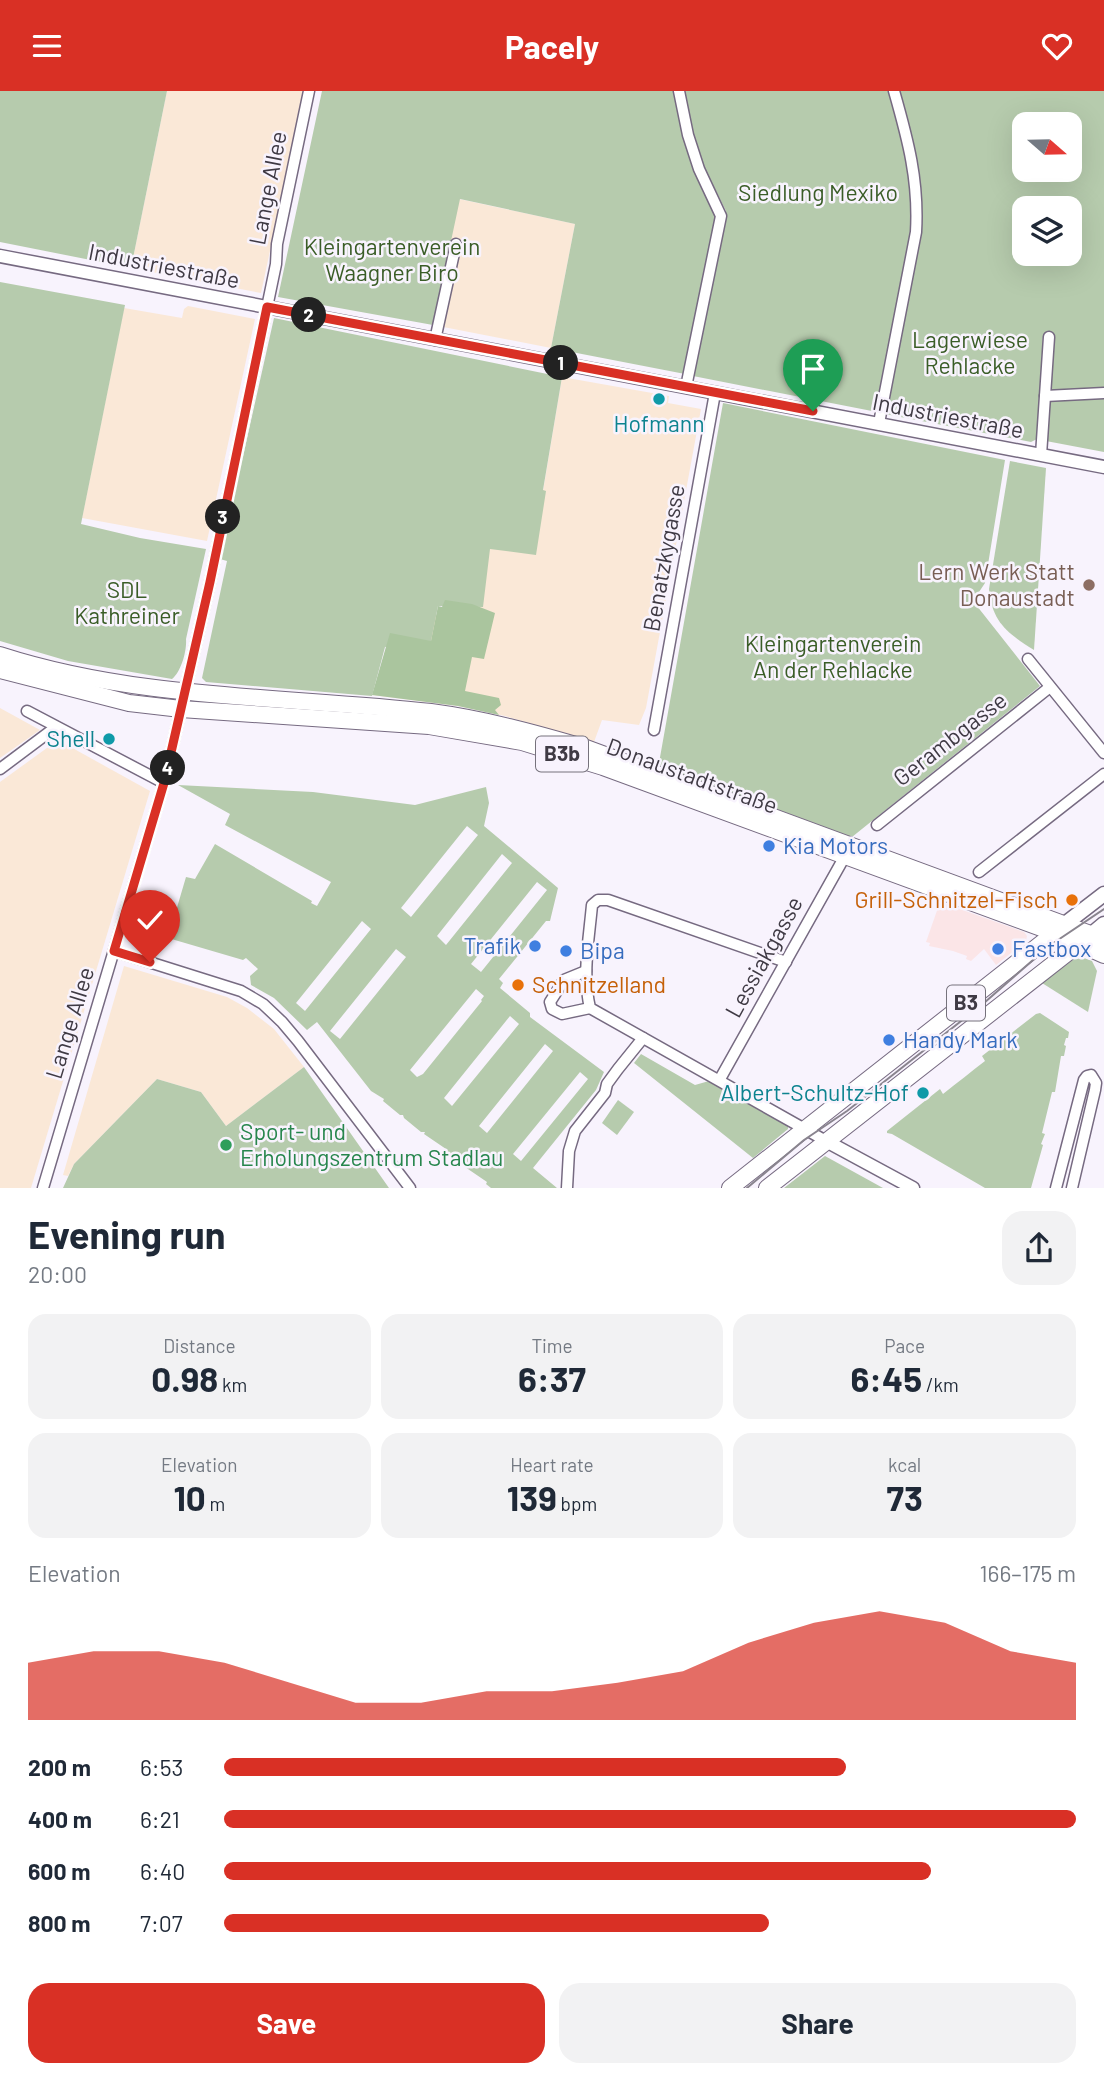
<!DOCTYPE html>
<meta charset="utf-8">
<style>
body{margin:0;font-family:Barlow,sans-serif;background:#f2f2f3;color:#1f2937;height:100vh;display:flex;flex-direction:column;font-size:26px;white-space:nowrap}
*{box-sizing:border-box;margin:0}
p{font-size:23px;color:#747a83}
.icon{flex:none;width:38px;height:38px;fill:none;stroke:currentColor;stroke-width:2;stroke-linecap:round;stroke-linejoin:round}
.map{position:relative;height:1097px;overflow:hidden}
.side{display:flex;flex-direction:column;background:#fff;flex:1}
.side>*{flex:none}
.needle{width:46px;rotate:110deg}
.fabs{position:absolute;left:1012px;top:21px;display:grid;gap:14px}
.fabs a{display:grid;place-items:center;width:70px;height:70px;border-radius:14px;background:#fff;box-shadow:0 7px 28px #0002;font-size:35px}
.pin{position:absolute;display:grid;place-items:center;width:60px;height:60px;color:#fff;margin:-72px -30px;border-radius:50% 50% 50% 0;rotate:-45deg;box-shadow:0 0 7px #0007}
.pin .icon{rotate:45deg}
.km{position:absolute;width:35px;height:35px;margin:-18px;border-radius:50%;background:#222;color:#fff;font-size:19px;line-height:35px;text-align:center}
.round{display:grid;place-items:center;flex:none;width:74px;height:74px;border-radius:21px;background:#f2f2f3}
.overview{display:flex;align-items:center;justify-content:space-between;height:119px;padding:0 28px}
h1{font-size:38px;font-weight:700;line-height:52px}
.stats{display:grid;grid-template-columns:repeat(3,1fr);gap:10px;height:119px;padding:7px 28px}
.stats div{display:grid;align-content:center;border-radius:18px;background:#f2f2f3;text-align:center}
.stats b{font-size:35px;font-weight:700}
.stats small{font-size:19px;font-weight:400}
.stats p{font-size:19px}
.chart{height:196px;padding:14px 28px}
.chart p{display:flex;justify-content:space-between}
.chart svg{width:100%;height:126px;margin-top:7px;fill:#d93025;opacity:.7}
.button{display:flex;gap:14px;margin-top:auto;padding:14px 28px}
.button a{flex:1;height:80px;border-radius:21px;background:#d93025;color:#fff;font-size:28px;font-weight:700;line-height:80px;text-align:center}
.button a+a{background:#f2f2f3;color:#1f2937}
ul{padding:0 28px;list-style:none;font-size:23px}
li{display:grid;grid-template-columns:112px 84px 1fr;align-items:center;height:52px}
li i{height:18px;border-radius:9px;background:#d93025}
header{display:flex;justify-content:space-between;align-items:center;height:91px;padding:0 28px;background:#d93025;color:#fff;font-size:32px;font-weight:700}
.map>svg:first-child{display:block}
.commercial{fill:#fbe5e7}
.industrial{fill:#fae8d7}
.green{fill:#b6cbad;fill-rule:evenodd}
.forest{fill:#aac59e}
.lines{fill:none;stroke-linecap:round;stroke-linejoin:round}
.minor-casing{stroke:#766a81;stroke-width:13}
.tertiary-casing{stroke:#766a81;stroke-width:15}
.secondary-casing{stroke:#766a81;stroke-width:17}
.primary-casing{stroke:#766a81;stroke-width:18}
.minor{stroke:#fff;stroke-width:10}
.tertiary{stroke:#fff;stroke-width:12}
.secondary{stroke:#fff;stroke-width:14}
.primary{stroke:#fff;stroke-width:16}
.tram{stroke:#89848e;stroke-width:2}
.route-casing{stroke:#fff;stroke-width:14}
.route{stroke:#d93025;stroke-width:9}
.culture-dot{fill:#0f9aa8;stroke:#f8f3fd;stroke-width:2.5}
.education-dot{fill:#8d6e63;stroke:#f8f3fd;stroke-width:2.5}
.shop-dot{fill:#3f7fe0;stroke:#f8f3fd;stroke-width:2.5}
.food-dot{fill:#e8710a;stroke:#f8f3fd;stroke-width:2.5}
.leisure-dot{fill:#2e9e5b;stroke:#f8f3fd;stroke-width:2.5}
.labels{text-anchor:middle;stroke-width:5;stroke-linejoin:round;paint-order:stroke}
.shield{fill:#f8f3fd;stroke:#76727c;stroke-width:2}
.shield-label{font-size:21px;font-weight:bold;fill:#3f3a44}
.street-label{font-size:23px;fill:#3f3a44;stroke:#f8f3fd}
.park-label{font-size:23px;fill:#3a5d27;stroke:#f8f3fd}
.culture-label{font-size:23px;fill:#0d838f;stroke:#f8f3fd;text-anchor:end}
.education-label{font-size:23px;fill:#785e54;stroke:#f8f3fd;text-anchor:end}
.shop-label{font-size:23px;fill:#366cbe;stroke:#f8f3fd;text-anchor:start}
.food-label{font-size:23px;fill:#c56008;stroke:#f8f3fd;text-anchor:end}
.leisure-label{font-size:23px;fill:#27864d;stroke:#f8f3fd;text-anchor:start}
</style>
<header><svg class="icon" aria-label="menu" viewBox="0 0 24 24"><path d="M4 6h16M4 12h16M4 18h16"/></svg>Pacely<svg class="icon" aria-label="heart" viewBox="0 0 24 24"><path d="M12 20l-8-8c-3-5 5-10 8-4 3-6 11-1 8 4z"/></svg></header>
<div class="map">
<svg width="1104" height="1097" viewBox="0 0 1104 1097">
<rect width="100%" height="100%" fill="#f8f3fd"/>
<polygon class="commercial" points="940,811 1024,841 1027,845 1026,850 996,874 984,858 971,870 966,868 967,865 953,860 929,855 930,852 926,851"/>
<g class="industrial">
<polygon points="167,0 304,0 261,202 131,177"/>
<polygon points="459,108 575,133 551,257 433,234"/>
<polygon points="188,215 255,228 207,450 82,427 124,217 182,227 184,218"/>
<polygon points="562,286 669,305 668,312 701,318 646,617 639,634 602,629 594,651 505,625 458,615 372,604 490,457 546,400 543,400"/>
<polygon points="0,617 40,639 0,667"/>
<polygon points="58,649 150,700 31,1097 0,1097 0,691"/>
<polygon points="124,875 227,906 247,917 274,938 304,976 226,1035 201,1001 157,988 74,1073 68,1085 63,1084"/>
</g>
<g class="green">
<polygon points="0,0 167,0 131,177 0,151"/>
<polygon points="322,0 675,0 717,123 685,283 551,257 575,133 460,108 433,234 278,206"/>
<polygon points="684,0 888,0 906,62 912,99 911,139 877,321 693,285 726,120 703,74 687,22"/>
<path d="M897 0H1104V361L1046 350 1047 244 1043 245 1037 348 1031 351 885 323 920 141ZM1024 33H1069V79H1024ZM1024 117H1069V163H1024Z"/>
<path d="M0 191 125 214 81 433 140 447 206 458 186 548C187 560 181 581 172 588L68 570 0 550Z"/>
<polygon points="274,227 562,286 543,399 546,400 536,464 490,458 483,516 438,515 431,550 385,556 372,605 206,591 202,587 227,470 220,468"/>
<polygon points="723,312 1005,369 985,492 973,510 1040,595 852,746 730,701 728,697 714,695 661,676 659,672"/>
<path d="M1010 370 1046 377 1034 559C1007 542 992 531 989 498Z"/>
<path d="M178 694 313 701 415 714 486 696 489 712 484 735 558 797 550 830H546L499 888 503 892 500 897 530 922V926L604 981 596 999 533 1077 557 1097H491L486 1093 487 1091 465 1076 464 1072 462 1074 445 1060 446 1058 424 1043 425 1041H421L404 1027 403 1024H400L383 1010 384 1008 371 1000 317 931 307 939 274 907 251 894 250 885 258 878 246 867 243 869 168 847 186 786 195 788 215 753 312 810 311 812 317 815 331 791 225 734 230 723ZM467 735 478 744 411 826 401 817ZM502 763 512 772 446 854 437 845ZM537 791 547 799 481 881 471 873ZM362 830 371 838 305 920 296 912ZM396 858 406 866 340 948 330 940ZM476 898 484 905 481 909 482 910 423 983 417 986 410 979ZM510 925 519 933 452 1015 444 1007ZM545 953 553 960 487 1042 479 1035ZM580 981 588 988 521 1070 513 1063Z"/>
<polygon points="1084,867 1092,870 1097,880 1088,921 1042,892 1074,868"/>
<path d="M1040 922 1069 941 1068 947H1066L1064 954 1066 955 1064 965H1061L1055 1001H1052L1042 1042 1045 1043 1041 1053 1043 1054 1031 1097H985L892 1043 887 1042V1040L940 998 943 1003C957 992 972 980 985 970L982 965 1036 923Z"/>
<polygon points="641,963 695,994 709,990 788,1035 788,1038 753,1067 634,972"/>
<polygon points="304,976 389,1097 63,1097 74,1073 157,988 201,1001 226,1035"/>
<polygon points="618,1009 634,1021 617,1044 602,1032"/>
<polygon points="825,1065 883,1097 784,1097"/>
</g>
<polygon class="forest" points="445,509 472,513 495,522 484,568 472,566 465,600 499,607 501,614 495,619 499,624 458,615 372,604 390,542 431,550 438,515 442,516"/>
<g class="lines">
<defs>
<g id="minor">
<polyline points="679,0 688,44 699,78 721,125 686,296"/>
<polyline points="435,249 456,153"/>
<polyline points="1045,305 1104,302"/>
<path d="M879 332 916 141C919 90 908 49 894 0"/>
<polyline points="1041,364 1049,246"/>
<polyline points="1028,568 1104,662"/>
<polyline points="27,620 164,692"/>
<polyline points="654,639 715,302"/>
<polyline points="0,678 56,636"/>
<polyline points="877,734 1050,596"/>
<polyline points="979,781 1104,683"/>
<polyline points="114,860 241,900 263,913 282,931 298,950 410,1097"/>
<path d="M786 871 608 809H598L592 814C589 848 582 883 590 917L826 1050"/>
<polyline points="586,880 564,889 550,911 552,918 562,923 590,917"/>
<polyline points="720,988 845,765"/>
<polyline points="43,1097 164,692 210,491 276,173 277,153 309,0"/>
<polyline points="567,1097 569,1060 575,1040 605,1002 607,993 618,978 643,947"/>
<polyline points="1056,1097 1084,989 1087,985 1091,984 1096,992 1095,999 1072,1097"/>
</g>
<g id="tertiary">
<polyline points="0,165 1104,376"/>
<polyline points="826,1050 913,1097"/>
</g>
<g id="secondary">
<polyline points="1065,833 1104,803"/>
<polyline points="1092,843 1104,833"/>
</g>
<g id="primary">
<path d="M0 564C139 609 287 605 431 621 484 628 535 642 586 657L1104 848"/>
<polyline points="0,579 129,612 181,618 429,635 522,651 603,676 1055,842 1104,864"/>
<polyline points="730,1097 1061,837"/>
<polyline points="767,1097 1084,849"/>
</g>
</defs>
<use href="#minor" class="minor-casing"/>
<use href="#tertiary" class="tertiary-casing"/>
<use href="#secondary" class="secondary-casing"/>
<use href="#primary" class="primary-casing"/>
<use href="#minor" class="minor"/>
<use href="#tertiary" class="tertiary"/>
<use href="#secondary" class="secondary"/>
<use href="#primary" class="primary"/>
<polyline class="tram" points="747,1097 804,1049 847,1020 984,912 1049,855 1104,818"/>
</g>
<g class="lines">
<defs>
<polyline id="route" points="150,871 114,860 164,692 210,491 267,216 813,320"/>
</defs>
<use href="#route" class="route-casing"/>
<use href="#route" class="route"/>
</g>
<g class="culture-dot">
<circle cx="659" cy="308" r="7"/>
<circle cx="109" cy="648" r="7"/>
<circle cx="923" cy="1002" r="7"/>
</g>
<circle class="education-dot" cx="1089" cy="494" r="7"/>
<g class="shop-dot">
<circle cx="769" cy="755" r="7"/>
<circle cx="535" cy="855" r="7"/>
<circle cx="998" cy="858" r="7"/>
<circle cx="566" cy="860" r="7"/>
<circle cx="889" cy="949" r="7"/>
</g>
<g class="food-dot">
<circle cx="1072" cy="809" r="7"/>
<circle cx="518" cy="894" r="7"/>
</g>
<circle class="leisure-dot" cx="226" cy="1054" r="7"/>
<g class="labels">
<g class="shield">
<rect x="536" y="645.5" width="52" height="35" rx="5"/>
<rect x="947" y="894.5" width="38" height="35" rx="5"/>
</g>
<g class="shield-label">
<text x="562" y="670">B3b</text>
<text x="966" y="919">B3</text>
</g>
<g class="street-label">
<text transform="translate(268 97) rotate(-79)" y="8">Lange Allee</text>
<text transform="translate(164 175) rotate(11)" y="8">Industriestraße</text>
<text transform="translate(948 325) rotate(11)" y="8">Industriestraße</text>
<text transform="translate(664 467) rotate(-80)" y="8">Benatzkygasse</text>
<text transform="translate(950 648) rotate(-38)" y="8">Gerambgasse</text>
<text transform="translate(692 685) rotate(20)" y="8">Donaustadtstraße</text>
<text transform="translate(764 866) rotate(-61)" y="8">Lessiakgasse</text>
<text transform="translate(70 932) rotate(-73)" y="8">Lange Allee</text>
</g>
<g class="park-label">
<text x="818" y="110">Siedlung Mexiko</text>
<text x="392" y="164">Kleingartenverein<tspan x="392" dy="26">Waagner Biro</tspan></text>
<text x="970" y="257">Lagerwiese<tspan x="970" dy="26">Rehlacke</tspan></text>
<text x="127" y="507">SDL<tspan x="127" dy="26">Kathreiner</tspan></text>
<text x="833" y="561">Kleingartenverein<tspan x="833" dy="26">An der Rehlacke</tspan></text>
</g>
<g class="culture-label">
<text x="659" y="341" text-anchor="middle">Hofmann</text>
<text x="95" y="656">Shell</text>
<text x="909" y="1010">Albert-Schultz-Hof</text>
</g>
<g class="education-label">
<text x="1075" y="489">Lern Werk Statt<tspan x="1075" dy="26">Donaustadt</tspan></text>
</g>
<g class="shop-label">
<text x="783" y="763">Kia Motors</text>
<text x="521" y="863" text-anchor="end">Trafik</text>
<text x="1012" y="866">Fastbox</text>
<text x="580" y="868">Bipa</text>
<text x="903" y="957">Handy Mark</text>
</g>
<g class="food-label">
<text x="1058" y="817">Grill-Schnitzel-Fisch</text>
<text x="532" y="902" text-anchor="start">Schnitzelland</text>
</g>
<g class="leisure-label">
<text x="240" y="1049">Sport- und<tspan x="240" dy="26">Erholungszentrum Stadlau</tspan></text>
</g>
</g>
</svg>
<div class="fabs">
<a><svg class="needle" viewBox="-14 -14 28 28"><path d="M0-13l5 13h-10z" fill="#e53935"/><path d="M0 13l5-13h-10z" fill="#747a83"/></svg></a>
<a><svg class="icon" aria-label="layers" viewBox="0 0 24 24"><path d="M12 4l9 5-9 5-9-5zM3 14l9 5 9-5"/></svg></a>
</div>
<div class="pin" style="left:813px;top:320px;background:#1e9e55"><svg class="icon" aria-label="arrive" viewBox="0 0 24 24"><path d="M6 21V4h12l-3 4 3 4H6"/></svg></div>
<div class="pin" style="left:150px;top:871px;background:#d93025"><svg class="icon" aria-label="check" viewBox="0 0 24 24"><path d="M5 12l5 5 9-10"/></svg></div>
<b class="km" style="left:561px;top:272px">1</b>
<b class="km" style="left:309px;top:224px">2</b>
<b class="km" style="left:223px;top:426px">3</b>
<b class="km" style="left:168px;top:677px">4</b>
</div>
<section class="side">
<div class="overview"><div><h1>Evening run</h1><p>20:00</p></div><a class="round"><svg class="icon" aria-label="share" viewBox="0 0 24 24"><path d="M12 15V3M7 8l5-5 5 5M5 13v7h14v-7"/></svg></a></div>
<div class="stats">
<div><p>Distance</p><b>0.98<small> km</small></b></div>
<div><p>Time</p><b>6:37</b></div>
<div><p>Pace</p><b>6:45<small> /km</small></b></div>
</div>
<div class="stats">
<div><p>Elevation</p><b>10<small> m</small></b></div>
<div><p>Heart rate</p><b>139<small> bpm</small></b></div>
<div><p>kcal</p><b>73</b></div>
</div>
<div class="chart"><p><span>Elevation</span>166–175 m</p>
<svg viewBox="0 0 160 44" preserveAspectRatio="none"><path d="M0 44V24L10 20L20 20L30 24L40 31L50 38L60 38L70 34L80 34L90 31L100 27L110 17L120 10L130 6L140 10L150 20L160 24V44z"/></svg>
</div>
<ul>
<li><b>200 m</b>6:53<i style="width:73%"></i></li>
<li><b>400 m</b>6:21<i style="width:100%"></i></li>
<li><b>600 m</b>6:40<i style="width:83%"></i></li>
<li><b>800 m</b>7:07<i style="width:64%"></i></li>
</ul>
<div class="button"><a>Save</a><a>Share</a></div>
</section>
